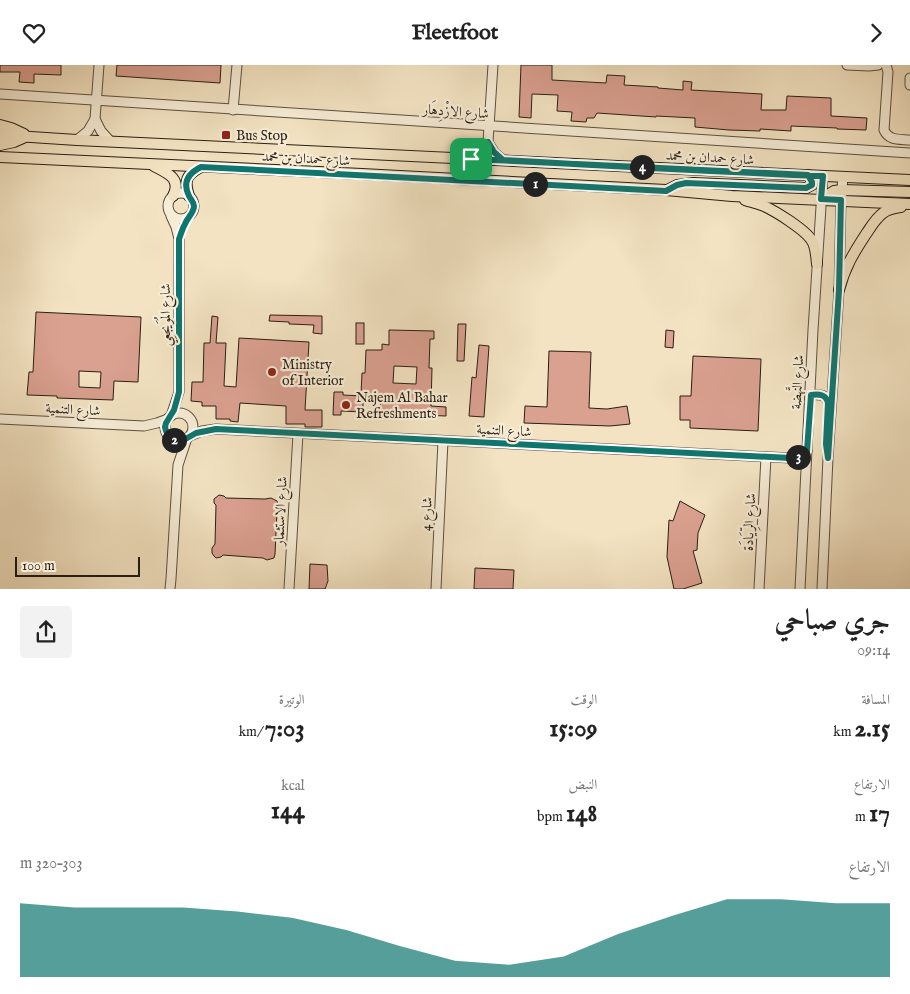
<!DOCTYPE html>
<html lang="ar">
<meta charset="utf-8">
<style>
body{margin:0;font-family:"IM FELL English",Amiri,serif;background:#f2f2f2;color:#222;direction:rtl;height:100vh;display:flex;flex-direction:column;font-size:19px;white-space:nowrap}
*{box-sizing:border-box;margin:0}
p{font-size:16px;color:#767676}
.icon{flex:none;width:28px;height:28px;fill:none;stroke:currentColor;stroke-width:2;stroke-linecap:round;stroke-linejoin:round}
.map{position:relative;height:524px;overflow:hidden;direction:ltr}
.drawer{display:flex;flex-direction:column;background:#fff;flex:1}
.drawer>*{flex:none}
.scale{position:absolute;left:15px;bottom:12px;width:125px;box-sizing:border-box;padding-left:5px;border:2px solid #291f14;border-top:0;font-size:14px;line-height:18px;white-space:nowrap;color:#291f14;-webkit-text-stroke:4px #f7edd7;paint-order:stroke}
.pin{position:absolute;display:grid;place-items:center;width:42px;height:42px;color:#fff;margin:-21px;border-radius:10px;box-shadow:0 2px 8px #0006}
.km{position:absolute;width:25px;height:25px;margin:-12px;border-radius:50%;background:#222;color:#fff;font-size:14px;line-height:25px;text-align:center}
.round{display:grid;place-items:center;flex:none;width:52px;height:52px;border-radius:5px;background:#f2f2f2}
.head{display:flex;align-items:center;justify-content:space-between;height:85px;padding:0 20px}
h1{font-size:28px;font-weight:800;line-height:38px}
.stats{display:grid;grid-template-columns:repeat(3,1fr);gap:8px;height:85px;padding:5px 20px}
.stats div{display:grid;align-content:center}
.stats b{font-size:25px;font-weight:800}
.stats small{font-size:14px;font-weight:400}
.stats p{font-size:14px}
.chart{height:140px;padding:10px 20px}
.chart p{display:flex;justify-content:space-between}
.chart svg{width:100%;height:90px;margin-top:5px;fill:#0f766e;opacity:.7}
header{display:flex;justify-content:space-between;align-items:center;height:65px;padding:0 20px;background:#fff;font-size:22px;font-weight:800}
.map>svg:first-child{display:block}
.building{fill:#daa090;stroke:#291f14;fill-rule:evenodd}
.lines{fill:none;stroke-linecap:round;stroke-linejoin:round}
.minor-casing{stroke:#5c5040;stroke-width:11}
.major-casing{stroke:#291f14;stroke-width:12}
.minor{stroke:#f7edd7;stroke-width:9}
.major{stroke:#f3e3c2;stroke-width:10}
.route-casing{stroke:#fff;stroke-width:10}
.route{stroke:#0f766e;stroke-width:6}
.poi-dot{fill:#8f2418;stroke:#f7edd7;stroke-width:2}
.labels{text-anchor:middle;stroke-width:4.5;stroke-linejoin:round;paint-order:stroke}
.street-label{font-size:14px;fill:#291f14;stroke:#f7edd7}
.poi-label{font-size:14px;fill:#291f14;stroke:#f7edd7;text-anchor:start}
</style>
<header><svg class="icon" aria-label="forward" viewBox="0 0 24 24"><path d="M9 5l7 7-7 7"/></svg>Fleetfoot<svg class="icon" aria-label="heart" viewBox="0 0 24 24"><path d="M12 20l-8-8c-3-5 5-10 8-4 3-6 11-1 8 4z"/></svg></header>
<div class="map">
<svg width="910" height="524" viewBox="0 0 910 524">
<rect width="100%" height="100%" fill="#f3e3c2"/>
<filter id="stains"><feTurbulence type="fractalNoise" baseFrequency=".004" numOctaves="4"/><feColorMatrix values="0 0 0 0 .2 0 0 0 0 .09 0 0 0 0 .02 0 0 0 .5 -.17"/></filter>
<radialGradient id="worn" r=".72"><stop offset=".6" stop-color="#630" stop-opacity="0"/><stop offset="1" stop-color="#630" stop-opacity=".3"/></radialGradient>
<g class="building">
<polygon points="0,0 61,0 61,10 34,9 34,18 19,17 20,7 0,7"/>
<polygon points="117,0 221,0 220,18 116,11"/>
<polygon points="521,0 552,0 552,15 606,18 607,10 625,11 624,20 658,22 658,23 683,25 683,16 692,17 691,25 762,29 761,45 786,45 787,31 831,33 831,51 867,53 866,65 837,64 837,63 791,61 791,66 760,64 760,66 729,65 695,62 695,53 656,51 656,52 597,48 594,53 587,53 586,57 571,56 572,47 557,46 558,30 532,29 531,53 519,52"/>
<path d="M36 247 141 252 138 317 114 316 113 335 57 333V331L27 330 29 307H33ZM79 306 101 307 100 323 79 322Z"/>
<polygon points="270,250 322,251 322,269 313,268 314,260 289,259 289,257 269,256"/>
<polygon points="212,251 218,252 216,278 226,278 224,321 236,322 239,273 309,277 305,345 322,345 322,362 305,362 305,359 286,359 286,341 240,338 238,357 230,356 230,354 216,354 216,341 202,341 202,337 191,336 192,317 203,317 204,278 210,278"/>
<rect x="356" y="258" width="8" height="21"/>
<polygon points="458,259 466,259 464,296 457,296"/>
<path d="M389 265 434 266V274H430L429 303H432L431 341 446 342V351L394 349 382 351 379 330 361 329 362 308H365L366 285H382V279L389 280ZM394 301 417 302 416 319 393 318Z"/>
<polygon points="666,265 674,266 673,283 665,282"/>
<polygon points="479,280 489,281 484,352 469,351 472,312 476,313"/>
<polygon points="549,286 591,287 589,343 607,344 627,341 630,359 610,361 524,358 525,341 547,342"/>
<polygon points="693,291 761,294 758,366 690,363 690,355 680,355 680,331 691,331"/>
<polygon points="334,327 343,327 343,330 363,331 363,347 341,346 341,350 333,350"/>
<polygon points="219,430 224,431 226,433 265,434 271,433 277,436 279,442 277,446 275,489 274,493 267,495 263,493 223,490 221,492 216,493 214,491 212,488 212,483 215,479 216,440 214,438 214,434"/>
<polygon points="680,436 705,450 698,468 697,485 693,486 702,518 683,524 674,524 667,492 669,455 673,456"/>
<polygon points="310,499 327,500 328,516 325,524 309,524"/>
<polygon points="475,503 514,505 513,524 474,524"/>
</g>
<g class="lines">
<defs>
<g id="minor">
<polyline points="847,0 869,1 878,0"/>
<path d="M886 0 888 7 884 65C889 76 899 74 910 75"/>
<polyline points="910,13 910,20"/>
<polyline points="0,29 910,88"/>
<polyline points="233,45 237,0"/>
<polyline points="95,54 101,66 110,76"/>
<polyline points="77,75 88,66 95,54 99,0"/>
<polyline points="488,77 494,87 503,95"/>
<polyline points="471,94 481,87 488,77 493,0"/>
<circle cx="181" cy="141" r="13"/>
<polyline points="171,151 176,162 179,174 179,327 171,351"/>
<path d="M811 330C822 329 829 330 829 344"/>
<circle cx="179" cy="362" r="14"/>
<polyline points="0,354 144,361 157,358 168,354"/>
<polyline points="190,371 202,366 216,364 790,393 799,391 807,386"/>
<polyline points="170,524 171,514 178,400 187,373"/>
<polyline points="289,524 298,369"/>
<polyline points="436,524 443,376"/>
<polyline points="759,524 766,392"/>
<polyline points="800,524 813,265 823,111"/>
<polyline points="822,524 828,393 839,225 841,135 843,112"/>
</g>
<g id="major">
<polyline points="0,60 11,63 24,69"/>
<polyline points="0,70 77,75 910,115"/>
<polyline points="0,80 14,77 23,73"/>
<polyline points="0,92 362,109 666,125 732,131 910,139"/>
<path d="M154 101C167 108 182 113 173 131"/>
<polyline points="669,124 677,120 694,118 806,123 812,120 813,117 808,110"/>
<path d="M189 131C184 115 186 110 201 102"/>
<polyline points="821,134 834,126 842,125 910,127"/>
<path d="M745 135C751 137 757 138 764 141 775 146 806 165 812 176 816 182 816 191 817 199"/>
<path d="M839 225C845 202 853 189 866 169 871 162 875 154 883 148 888 144 895 143 901 142"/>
</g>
</defs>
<use href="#minor" class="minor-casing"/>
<use href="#major" class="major-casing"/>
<use href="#minor" class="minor"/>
<use href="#major" class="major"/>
</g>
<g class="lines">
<defs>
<path id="route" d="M471 94 808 110 812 117V120L806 123 686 118 677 120 666 126 201 102C189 108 182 117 189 131 191 135 194 137 194 141 194 148 187 153 185 159 182 164 181 169 179 174V327L174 345 166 358 165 362 166 366 169 372 175 375 182 376 196 368 216 364 790 393 799 392 807 386 811 330C819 329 826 329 828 338L826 379 828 393 839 225 841 135 821 134 823 111C716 107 609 101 503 95L494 87 488 77 481 87 471 94"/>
</defs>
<use href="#route" class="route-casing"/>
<use href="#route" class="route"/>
</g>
<g class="poi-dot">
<rect x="221" y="65" width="10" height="10" rx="2.5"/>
<circle cx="272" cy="307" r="5"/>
<circle cx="346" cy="340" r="5"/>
</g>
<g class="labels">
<g class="street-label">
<text transform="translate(456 46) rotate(4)" y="5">شارع الازْدِهَار</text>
<text transform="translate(710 92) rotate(3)" y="5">شارع حمدان بن محمد</text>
<text transform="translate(306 93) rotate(3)" y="5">شارع حمدان بن محمد</text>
<text transform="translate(165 250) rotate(-90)" y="5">شارع المُوَيجعِي</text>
<text transform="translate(797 317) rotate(-87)" y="5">شارع النَّهضة</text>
<text transform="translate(73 344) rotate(3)" y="5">شارع التنمية</text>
<text transform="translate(504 365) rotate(3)" y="5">شارع التنمية</text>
<text transform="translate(280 446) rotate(-87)" y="5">شارع الاستثمار</text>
<text transform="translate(426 449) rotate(-87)" y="5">شارع 4</text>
<text transform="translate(749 457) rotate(-87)" y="5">شارع الرِّيَادَة</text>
</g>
<g class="poi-label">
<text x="236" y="75">Bus Stop</text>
<text x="282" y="304">Ministry<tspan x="282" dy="16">of Interior</tspan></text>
<text x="356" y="337">Najem Al Bahar<tspan x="356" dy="16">Refreshments</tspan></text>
</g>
</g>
<rect width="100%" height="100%" filter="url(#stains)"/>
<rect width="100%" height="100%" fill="url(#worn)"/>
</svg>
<div class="scale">100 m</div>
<div class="pin" style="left:471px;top:94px;background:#1e9e55"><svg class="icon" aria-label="arrive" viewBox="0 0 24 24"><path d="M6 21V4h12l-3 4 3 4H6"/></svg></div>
<b class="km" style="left:535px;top:119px">1</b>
<b class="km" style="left:174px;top:375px">2</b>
<b class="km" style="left:798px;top:392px">3</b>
<b class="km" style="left:642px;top:102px">4</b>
</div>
<section class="drawer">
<div class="head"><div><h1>جري صباحي</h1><p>09:14</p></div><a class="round"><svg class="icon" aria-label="share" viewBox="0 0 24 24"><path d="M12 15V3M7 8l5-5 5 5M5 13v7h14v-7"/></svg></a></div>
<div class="stats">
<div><p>المسافة</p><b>2.15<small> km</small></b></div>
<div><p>الوقت</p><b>15:09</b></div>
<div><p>الوتيرة</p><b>7:03<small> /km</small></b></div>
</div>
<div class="stats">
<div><p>الارتفاع</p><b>17<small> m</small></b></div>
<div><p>النبض</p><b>148<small> bpm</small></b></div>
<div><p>kcal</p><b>144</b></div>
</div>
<div class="chart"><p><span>الارتفاع</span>303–320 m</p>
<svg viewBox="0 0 160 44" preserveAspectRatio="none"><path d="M0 44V8L10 10L20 10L30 10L40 12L50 15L60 21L70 29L80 36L90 38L100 34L110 23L120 14L130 6L140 6L150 8L160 8V44z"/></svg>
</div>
</section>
